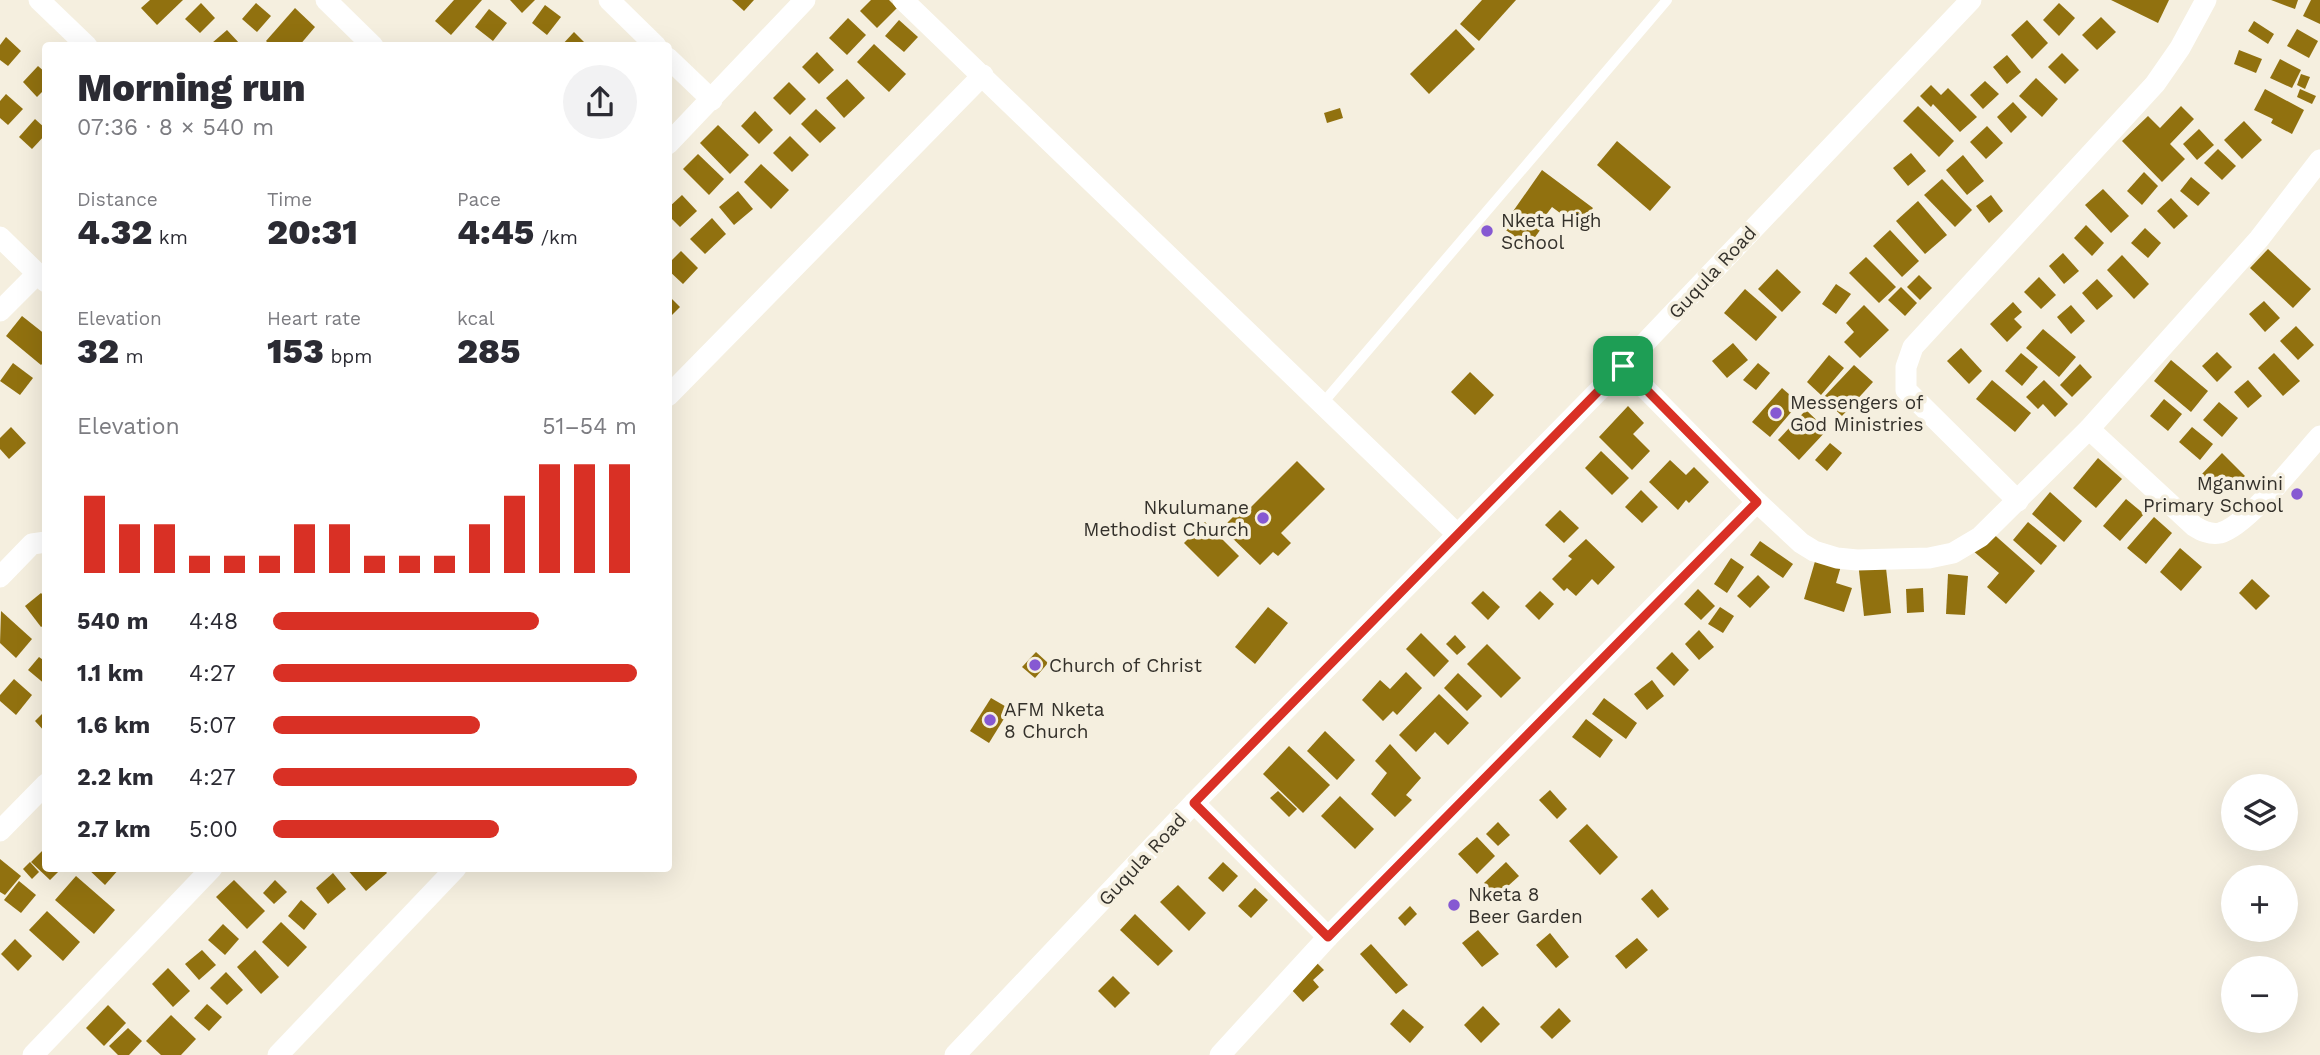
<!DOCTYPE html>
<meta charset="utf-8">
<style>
body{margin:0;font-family:"Work Sans",sans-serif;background:#f2f2f3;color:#2b2b33;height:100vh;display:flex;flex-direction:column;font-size:26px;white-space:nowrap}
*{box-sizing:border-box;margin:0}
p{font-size:23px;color:#7c7c81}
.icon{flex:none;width:38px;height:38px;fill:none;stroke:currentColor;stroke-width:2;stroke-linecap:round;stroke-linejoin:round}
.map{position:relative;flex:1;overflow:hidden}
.details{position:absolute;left:42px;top:42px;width:630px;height:830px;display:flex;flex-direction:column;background:#fff;border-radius:7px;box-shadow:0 7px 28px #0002}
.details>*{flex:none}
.fabs{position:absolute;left:2221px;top:774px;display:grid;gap:14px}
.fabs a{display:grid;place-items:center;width:77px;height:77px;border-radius:50%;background:#fff;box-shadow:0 7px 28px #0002;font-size:35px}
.pin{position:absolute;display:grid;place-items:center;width:60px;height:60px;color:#fff;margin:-30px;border-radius:14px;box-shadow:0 4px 10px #0006}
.round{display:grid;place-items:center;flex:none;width:74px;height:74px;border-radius:37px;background:#f2f2f3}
.head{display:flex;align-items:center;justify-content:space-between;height:119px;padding:0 35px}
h1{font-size:38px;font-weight:800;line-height:52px}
.stats{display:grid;grid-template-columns:repeat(3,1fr);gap:10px;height:119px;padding:7px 35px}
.stats div{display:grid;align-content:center}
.stats b{font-size:35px;font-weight:800}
.stats small{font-size:19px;font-weight:400}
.stats p{font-size:19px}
.chart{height:196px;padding:14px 35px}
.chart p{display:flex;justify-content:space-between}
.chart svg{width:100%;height:126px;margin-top:7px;stroke:#d93025;stroke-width:6}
ul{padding:0 35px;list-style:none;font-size:23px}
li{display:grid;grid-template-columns:112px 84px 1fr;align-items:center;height:52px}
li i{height:18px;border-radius:9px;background:#d93025}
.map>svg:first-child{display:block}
.building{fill:#91710f}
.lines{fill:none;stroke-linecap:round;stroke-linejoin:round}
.lane{stroke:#fff;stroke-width:10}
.street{stroke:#fff;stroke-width:21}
.route-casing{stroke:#fff;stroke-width:14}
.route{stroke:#d93025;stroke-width:9}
.poi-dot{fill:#8659d2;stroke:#f5efdf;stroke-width:2.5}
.labels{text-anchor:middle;stroke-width:7;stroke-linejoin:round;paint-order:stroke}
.poi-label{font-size:19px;fill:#34312b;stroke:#f5efdf;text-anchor:start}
.street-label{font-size:19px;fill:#34312b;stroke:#f5efdf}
</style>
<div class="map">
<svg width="2320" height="1055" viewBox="0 0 2320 1055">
<rect width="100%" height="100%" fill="#f5efdf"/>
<g class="building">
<polygon points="150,0 183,0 157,25 141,8"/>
<polygon points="454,0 482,0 451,35 435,21"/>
<polygon points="510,0 535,0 522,13"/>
<polygon points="732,0 754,0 744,11"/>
<polygon points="871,0 889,0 897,8 877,28 860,11"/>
<polygon points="1482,0 1516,0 1479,41 1460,24"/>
<polygon points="2111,0 2169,0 2158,23"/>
<polygon points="2271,0 2298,0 2295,9"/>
<polygon points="2311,0 2320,0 2320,24 2303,16"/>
<polygon points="201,3 215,18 200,33 185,19"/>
<polygon points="256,3 271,16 257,32 242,19"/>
<polygon points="2059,3 2075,18 2059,36 2043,20"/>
<polygon points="545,5 561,17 547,35 532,23"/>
<polygon points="295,8 315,27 299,46 271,46 266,41"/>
<polygon points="489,9 507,23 493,41 475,27"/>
<polygon points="2101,17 2116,32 2097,50 2082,35"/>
<polygon points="848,18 866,35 847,55 829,38"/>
<polygon points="899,20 918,37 904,52 885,36"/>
<polygon points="2027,20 2048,43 2032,59 2011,35"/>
<polygon points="2254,21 2274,34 2268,44 2248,31"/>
<polygon points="1456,29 1475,49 1429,94 1410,74"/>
<polygon points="2297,29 2318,41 2309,58 2287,46"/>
<polygon points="227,30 240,44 214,46 212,43"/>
<polygon points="574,32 588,46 561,46"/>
<polygon points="6,37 21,51 8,66 0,60 0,45"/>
<polygon points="874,44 906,74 889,92 857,62"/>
<polygon points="2239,50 2262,59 2256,73 2234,64"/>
<polygon points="817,52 834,70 819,84 802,67"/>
<polygon points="2062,53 2079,70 2065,84 2048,67"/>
<polygon points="2007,55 2021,72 2007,84 1993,67"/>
<polygon points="2280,59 2301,70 2292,88 2270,78"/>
<polygon points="38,66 46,73 46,88 37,97 23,82"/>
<polygon points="2301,74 2310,77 2305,89 2297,85"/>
<polygon points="2036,78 2058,99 2042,117 2019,96"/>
<polygon points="847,79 865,98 844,118 826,98"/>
<polygon points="1985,81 1999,94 1983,109 1970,95"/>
<polygon points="789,82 806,99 790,115 773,98"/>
<polygon points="1931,85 1941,95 1948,88 1977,117 1960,132 1933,104 1931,107 1920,96"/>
<polygon points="2265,89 2304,110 2292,134 2271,123 2273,119 2254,110"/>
<polygon points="2300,89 2316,96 2312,104 2297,97"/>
<polygon points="6,94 23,109 8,125 0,118 0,101"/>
<polygon points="2013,102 2027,117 2011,133 1997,117"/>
<polygon points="1918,106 1954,141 1939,157 1903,121"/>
<polygon points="2181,106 2194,119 2170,144 2185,159 2162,182 2122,141 2148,116 2160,128"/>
<polygon points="1340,108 1343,118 1327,123 1324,113"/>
<polygon points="816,109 836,128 820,143 801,124"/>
<polygon points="755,111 773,130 759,144 741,126"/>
<polygon points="35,119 46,129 46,134 32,149 19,137"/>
<polygon points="2244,121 2262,140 2242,159 2224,140"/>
<polygon points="718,125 749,155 730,174 700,143"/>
<polygon points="1987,126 2003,143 1986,159 1970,142"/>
<polygon points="2199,129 2214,145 2197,160 2183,144"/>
<polygon points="790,136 809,155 792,172 773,153"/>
<polygon points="1617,141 1671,187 1650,211 1597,165"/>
<polygon points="2218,149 2236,166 2222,180 2204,163"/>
<polygon points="1911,153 1926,171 1908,186 1893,168"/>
<polygon points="698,154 724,179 709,195 683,169"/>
<polygon points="1963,155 1984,181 1967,195 1946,170"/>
<polygon points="761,164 789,190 771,209 744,182"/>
<polygon points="1542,170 1593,208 1579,227 1552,207 1539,224 1543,226 1528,247 1502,227"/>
<polygon points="2144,172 2158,186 2142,205 2127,191"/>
<polygon points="2191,177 2210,193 2198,206 2180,191"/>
<polygon points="1942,179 1972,210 1955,227 1924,195"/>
<polygon points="2103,189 2129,216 2111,233 2085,205"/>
<polygon points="738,191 753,209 734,225 719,207"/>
<polygon points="682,195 697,211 680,227 668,215 668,208"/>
<polygon points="1991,195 2003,211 1989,223 1976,206"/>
<polygon points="2171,198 2188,216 2174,229 2157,211"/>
<polygon points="1918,201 1947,235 1925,254 1896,221"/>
<polygon points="712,218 726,234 705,254 690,239"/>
<polygon points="2086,225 2104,243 2092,256 2074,238"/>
<polygon points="2145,228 2161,243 2148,258 2131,243"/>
<polygon points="1890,230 1919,261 1902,277 1873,246"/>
<polygon points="2268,249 2311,289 2293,308 2250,268"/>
<polygon points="681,251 698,268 683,284 668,270 668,264"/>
<polygon points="2063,253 2079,271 2064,284 2049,266"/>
<polygon points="2122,255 2149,284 2134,299 2107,270"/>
<polygon points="1866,257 1896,287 1879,303 1849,273"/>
<polygon points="1777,269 1801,292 1782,312 1758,289"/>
<polygon points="1919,275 1932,288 1920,300 1907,287"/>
<polygon points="2039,277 2056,295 2041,309 2024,292"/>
<polygon points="2097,279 2113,296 2097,310 2082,293"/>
<polygon points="1836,284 1851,294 1836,314 1822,304"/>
<polygon points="1901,287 1917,303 1905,316 1888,300"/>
<polygon points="1745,289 1777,317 1756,341 1724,313"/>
<polygon points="668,295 680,307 668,319"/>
<polygon points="2264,301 2280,318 2265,332 2249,314"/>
<polygon points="2013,302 2022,312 2014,319 2022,327 2007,342 1990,324"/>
<polygon points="1864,305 1889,330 1860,358 1844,342 1854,332 1846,323"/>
<polygon points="2071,305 2085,321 2071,334 2057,317"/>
<polygon points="22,316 46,335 46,360 41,365 6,336"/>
<polygon points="2296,326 2314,345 2298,360 2280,341"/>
<polygon points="2043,329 2076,357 2059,377 2026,348"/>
<polygon points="1733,343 1748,360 1727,378 1712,361"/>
<polygon points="1961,348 1982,371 1969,384 1947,361"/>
<polygon points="2217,352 2232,367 2217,382 2202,366"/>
<polygon points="2021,353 2038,367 2022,386 2005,371"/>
<polygon points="2274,353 2300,381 2283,396 2258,368"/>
<polygon points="1829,355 1844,368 1821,395 1807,382"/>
<polygon points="2171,360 2208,391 2191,412 2154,381"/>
<polygon points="13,363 33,378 20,395 0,381"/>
<polygon points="1758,363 1770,373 1756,390 1743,380"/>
<polygon points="2080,364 2092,377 2072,397 2060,385"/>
<polygon points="1854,365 1873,382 1842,416 1823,398"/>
<polygon points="1470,372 1494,395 1475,415 1451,392"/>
<polygon points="1992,380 2031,413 2015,432 1976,399"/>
<polygon points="2044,380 2068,404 2055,417 2043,404 2038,409 2026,397"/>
<polygon points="2248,380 2262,396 2248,408 2234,392"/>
<polygon points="1782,388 1799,403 1770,437 1752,422"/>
<polygon points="2164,399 2182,414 2168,431 2150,416"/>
<polygon points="2219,402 2238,418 2222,437 2203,420"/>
<polygon points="1628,406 1644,423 1633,434 1650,451 1632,470 1599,437"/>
<polygon points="1806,410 1827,430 1799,460 1778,440"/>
<polygon points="11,427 26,443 9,459 0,449 0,438"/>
<polygon points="2192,427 2213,444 2200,460 2179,442"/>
<polygon points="1830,443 1842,453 1827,471 1815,460"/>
<polygon points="1601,451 1629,478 1612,495 1585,468"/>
<polygon points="2222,453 2245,476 2233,488 2222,478 2213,487 2201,475"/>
<polygon points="2098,458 2122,479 2096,508 2073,488"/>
<polygon points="1670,460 1686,475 1694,467 1709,482 1689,503 1686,500 1678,510 1649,482"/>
<polygon points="1297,461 1325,489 1281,533 1291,543 1278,556 1273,552 1260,565 1222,528 1245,505 1249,509"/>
<polygon points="1641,490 1658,507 1642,523 1625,507"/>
<polygon points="2050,492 2082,521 2064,542 2032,514"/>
<polygon points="2126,499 2144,514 2120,541 2103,526"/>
<polygon points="1560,510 1579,528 1564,543 1545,525"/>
<polygon points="2154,517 2172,533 2146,564 2127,548"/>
<polygon points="1205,522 1239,556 1218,577 1184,543"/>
<polygon points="2028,522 2057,546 2041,565 2013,540"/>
<polygon points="1989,530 2035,571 2006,604 1987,587 1999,573 1972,550"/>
<polygon points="1586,539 1615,567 1598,585 1592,579 1576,596 1567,588 1564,591 1552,579 1572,559 1568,556"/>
<polygon points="1760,541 1793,564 1783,578 1750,555"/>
<polygon points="2180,548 2202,567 2181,591 2160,572"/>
<polygon points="1731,558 1744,567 1727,593 1714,584"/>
<polygon points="1816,558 1841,566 1836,583 1852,588 1844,612 1804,599"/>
<polygon points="1885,559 1891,613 1864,616 1858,562"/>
<polygon points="1948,574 1968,576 1965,615 1946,614"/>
<polygon points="1758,575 1770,587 1750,608 1737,596"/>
<polygon points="2252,579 2270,596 2256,610 2239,593"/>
<polygon points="1923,588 1924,612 1907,613 1906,589"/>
<polygon points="1698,589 1715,606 1701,620 1684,604"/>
<polygon points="1483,591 1500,607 1488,620 1471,603"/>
<polygon points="1540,591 1554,604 1539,620 1525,606"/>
<polygon points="41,593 46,598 46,624 41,627 25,606"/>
<polygon points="1268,607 1288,623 1255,664 1235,647"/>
<polygon points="1720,607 1734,616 1723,633 1708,624"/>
<polygon points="1,611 32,639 16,658 0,643"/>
<polygon points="1699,630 1714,647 1699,660 1685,644"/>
<polygon points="1421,633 1449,661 1434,677 1406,649"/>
<polygon points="1455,635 1466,647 1457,655 1446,644"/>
<polygon points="1487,644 1521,678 1501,698 1467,664"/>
<polygon points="1036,652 1048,663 1035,678 1022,667"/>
<polygon points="1672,652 1689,670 1674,686 1656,668"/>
<polygon points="39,657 46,662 46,685 28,670"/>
<polygon points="1406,672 1422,688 1397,715 1393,711 1383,721 1362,700 1380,680 1390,689"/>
<polygon points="1458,673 1482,696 1467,711 1444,688"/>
<polygon points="14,679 32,695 16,715 0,701 0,695"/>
<polygon points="1652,680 1664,696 1647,710 1634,694"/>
<polygon points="1439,694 1469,723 1448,745 1435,732 1416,752 1399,735"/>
<polygon points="991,698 1010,709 989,743 970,731"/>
<polygon points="1604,698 1637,723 1626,739 1592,714"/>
<polygon points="43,713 46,716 46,733 35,721"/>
<polygon points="1586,719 1613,740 1600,758 1572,737"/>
<polygon points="1325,731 1355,760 1337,780 1307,751"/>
<polygon points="1390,744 1421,778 1406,795 1412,800 1395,817 1371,794 1387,773 1375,761"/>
<polygon points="1289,746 1330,785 1303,813 1263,774"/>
<polygon points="1550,790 1567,809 1557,819 1539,800"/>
<polygon points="1278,791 1297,809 1289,817 1270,798"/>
<polygon points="1340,796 1374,829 1355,849 1321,816"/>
<polygon points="1498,822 1510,835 1498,846 1486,834"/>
<polygon points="1587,824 1618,857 1600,875 1569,841"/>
<polygon points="1477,837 1495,856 1477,874 1458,854"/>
<polygon points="46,847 46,868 62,868 50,880 31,862"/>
<polygon points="0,859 21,876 5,895 0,892"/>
<polygon points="30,862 39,872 32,879 23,869"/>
<polygon points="1223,862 1238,876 1223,892 1208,878"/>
<polygon points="1506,862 1519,876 1497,896 1484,883"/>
<polygon points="87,868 120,868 105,885"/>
<polygon points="346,868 383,868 387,873 366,891"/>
<polygon points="333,873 346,889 328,904 316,888"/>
<polygon points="76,876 115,910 94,934 55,900"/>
<polygon points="234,880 265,911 247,929 216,897"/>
<polygon points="275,880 287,892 274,904 263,893"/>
<polygon points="19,881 36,895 21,913 4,900"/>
<polygon points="1178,885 1206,913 1189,931 1160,902"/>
<polygon points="1255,888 1268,900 1251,918 1238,906"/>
<polygon points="1652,889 1669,909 1658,918 1641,899"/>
<polygon points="301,900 317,914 304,930 288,916"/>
<polygon points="1410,906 1417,914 1405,926 1398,918"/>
<polygon points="47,911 80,942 63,961 29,930"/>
<polygon points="1135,914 1173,951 1158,966 1120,930"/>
<polygon points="281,922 307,947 288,967 262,942"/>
<polygon points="223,924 239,939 225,955 208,940"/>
<polygon points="1478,930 1499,954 1482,967 1462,943"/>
<polygon points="1550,933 1569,957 1556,968 1536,945"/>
<polygon points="1637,938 1648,950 1626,969 1615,956"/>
<polygon points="15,939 32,956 18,971 1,954"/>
<polygon points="1371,944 1408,985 1396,994 1360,954"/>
<polygon points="202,950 216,965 199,980 185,964"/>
<polygon points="255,950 279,977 261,994 237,967"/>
<polygon points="1317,963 1324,970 1313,980 1319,987 1303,1002 1290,988"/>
<polygon points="168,968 190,991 173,1007 152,984"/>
<polygon points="226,972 243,990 227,1005 210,988"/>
<polygon points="1113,976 1130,993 1115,1008 1098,991"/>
<polygon points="207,1004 222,1017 209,1031 194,1018"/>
<polygon points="108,1005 126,1023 104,1046 86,1028"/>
<polygon points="1483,1006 1500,1024 1481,1043 1464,1025"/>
<polygon points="1559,1008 1571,1021 1552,1039 1540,1027"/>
<polygon points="1403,1009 1424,1027 1410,1043 1390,1024"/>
<polygon points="171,1015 196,1039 181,1055 161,1055 146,1041"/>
<polygon points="128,1028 142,1041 129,1055 118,1055 109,1046"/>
</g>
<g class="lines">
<polyline class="lane" points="1322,404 1667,0"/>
<g class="street">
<polyline points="39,0 87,46"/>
<polyline points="326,0 373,46"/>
<polyline points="609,0 656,46"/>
<polyline points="903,0 1457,534"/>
<polyline points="668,58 712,100"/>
<polyline points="668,144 805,0"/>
<polyline points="0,237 46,282"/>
<polyline points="0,311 37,274"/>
<polyline points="1623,366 1757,502 1801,543 1814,551 1837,558 1857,560 1929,558 1953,553 1980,537 2089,429 2259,239 2320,160"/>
<polyline points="668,396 983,75"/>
<path d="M2089 429 2194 526C2202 531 2210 535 2220 533 2247 526 2300 458 2320 436"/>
<polyline points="2018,501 1906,390 1906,367 1913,347 2155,84 2180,48 2206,0"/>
<polyline points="0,577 32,544 46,542"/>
<polyline points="1194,803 1328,937 1757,502"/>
<polyline points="0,831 46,784"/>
<polyline points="33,1055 212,868"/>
<polyline points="278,1055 456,868"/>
<polyline points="955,1055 1194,803 1623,366 1971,0"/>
<polyline points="1220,1055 1328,937"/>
</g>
</g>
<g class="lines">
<defs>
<polygon id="route" points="1623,366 1757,502 1328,937 1194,803"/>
</defs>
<use href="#route" class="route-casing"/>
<use href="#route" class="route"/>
</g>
<g class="poi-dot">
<circle cx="1487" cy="231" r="7"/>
<circle cx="1776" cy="413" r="7"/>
<circle cx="2297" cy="494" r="7"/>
<circle cx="1263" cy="518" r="7"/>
<circle cx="1035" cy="665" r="7"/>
<circle cx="990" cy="720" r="7"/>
<circle cx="1454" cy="905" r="7"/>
</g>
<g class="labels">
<g class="poi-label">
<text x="1501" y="227">Nketa High<tspan x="1501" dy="22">School</tspan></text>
<text x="1790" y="409">Messengers of<tspan x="1790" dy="22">God Ministries</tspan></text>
<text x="2283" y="490" text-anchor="end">Mganwini<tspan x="2283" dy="22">Primary School</tspan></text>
<text x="1249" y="514" text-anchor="end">Nkulumane<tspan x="1249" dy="22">Methodist Church</tspan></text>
<text x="1049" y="672">Church of Christ</text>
<text x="1004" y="716">AFM Nketa<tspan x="1004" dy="22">8 Church</tspan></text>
<text x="1468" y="901">Nketa 8<tspan x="1468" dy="22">Beer Garden</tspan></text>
</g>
<g class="street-label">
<text transform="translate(1712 272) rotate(-47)" y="7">Guqula Road</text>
<text transform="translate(1142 859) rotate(-47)" y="7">Guqula Road</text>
</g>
</g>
</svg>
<div class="fabs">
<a><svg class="icon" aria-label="layers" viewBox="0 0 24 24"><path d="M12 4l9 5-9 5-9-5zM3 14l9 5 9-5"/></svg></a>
<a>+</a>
<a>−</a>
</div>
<div class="pin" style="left:1623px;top:366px;background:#1e9e55"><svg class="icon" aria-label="arrive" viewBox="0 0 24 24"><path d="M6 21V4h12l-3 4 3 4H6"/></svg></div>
<section class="details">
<div class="head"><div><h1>Morning run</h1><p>07:36 · 8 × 540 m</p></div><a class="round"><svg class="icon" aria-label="share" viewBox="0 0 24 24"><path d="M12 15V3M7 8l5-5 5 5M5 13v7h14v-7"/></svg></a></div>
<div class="stats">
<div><p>Distance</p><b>4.32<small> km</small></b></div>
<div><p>Time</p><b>20:31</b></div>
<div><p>Pace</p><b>4:45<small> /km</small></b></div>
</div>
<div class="stats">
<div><p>Elevation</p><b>32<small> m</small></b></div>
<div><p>Heart rate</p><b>153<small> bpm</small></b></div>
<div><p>kcal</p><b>285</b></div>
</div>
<div class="chart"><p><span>Elevation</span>51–54 m</p>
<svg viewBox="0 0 160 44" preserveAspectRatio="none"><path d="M5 44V17M15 44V27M25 44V27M35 44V38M45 44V38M55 44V38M65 44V27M75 44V27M85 44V38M95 44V38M105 44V38M115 44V27M125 44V17M135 44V6M145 44V6M155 44V6"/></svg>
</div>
<ul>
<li><b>540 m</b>4:48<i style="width:73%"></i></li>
<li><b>1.1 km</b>4:27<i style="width:100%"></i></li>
<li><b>1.6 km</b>5:07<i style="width:57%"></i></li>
<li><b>2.2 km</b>4:27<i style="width:100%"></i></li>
<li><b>2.7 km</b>5:00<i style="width:62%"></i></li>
</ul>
</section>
</div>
